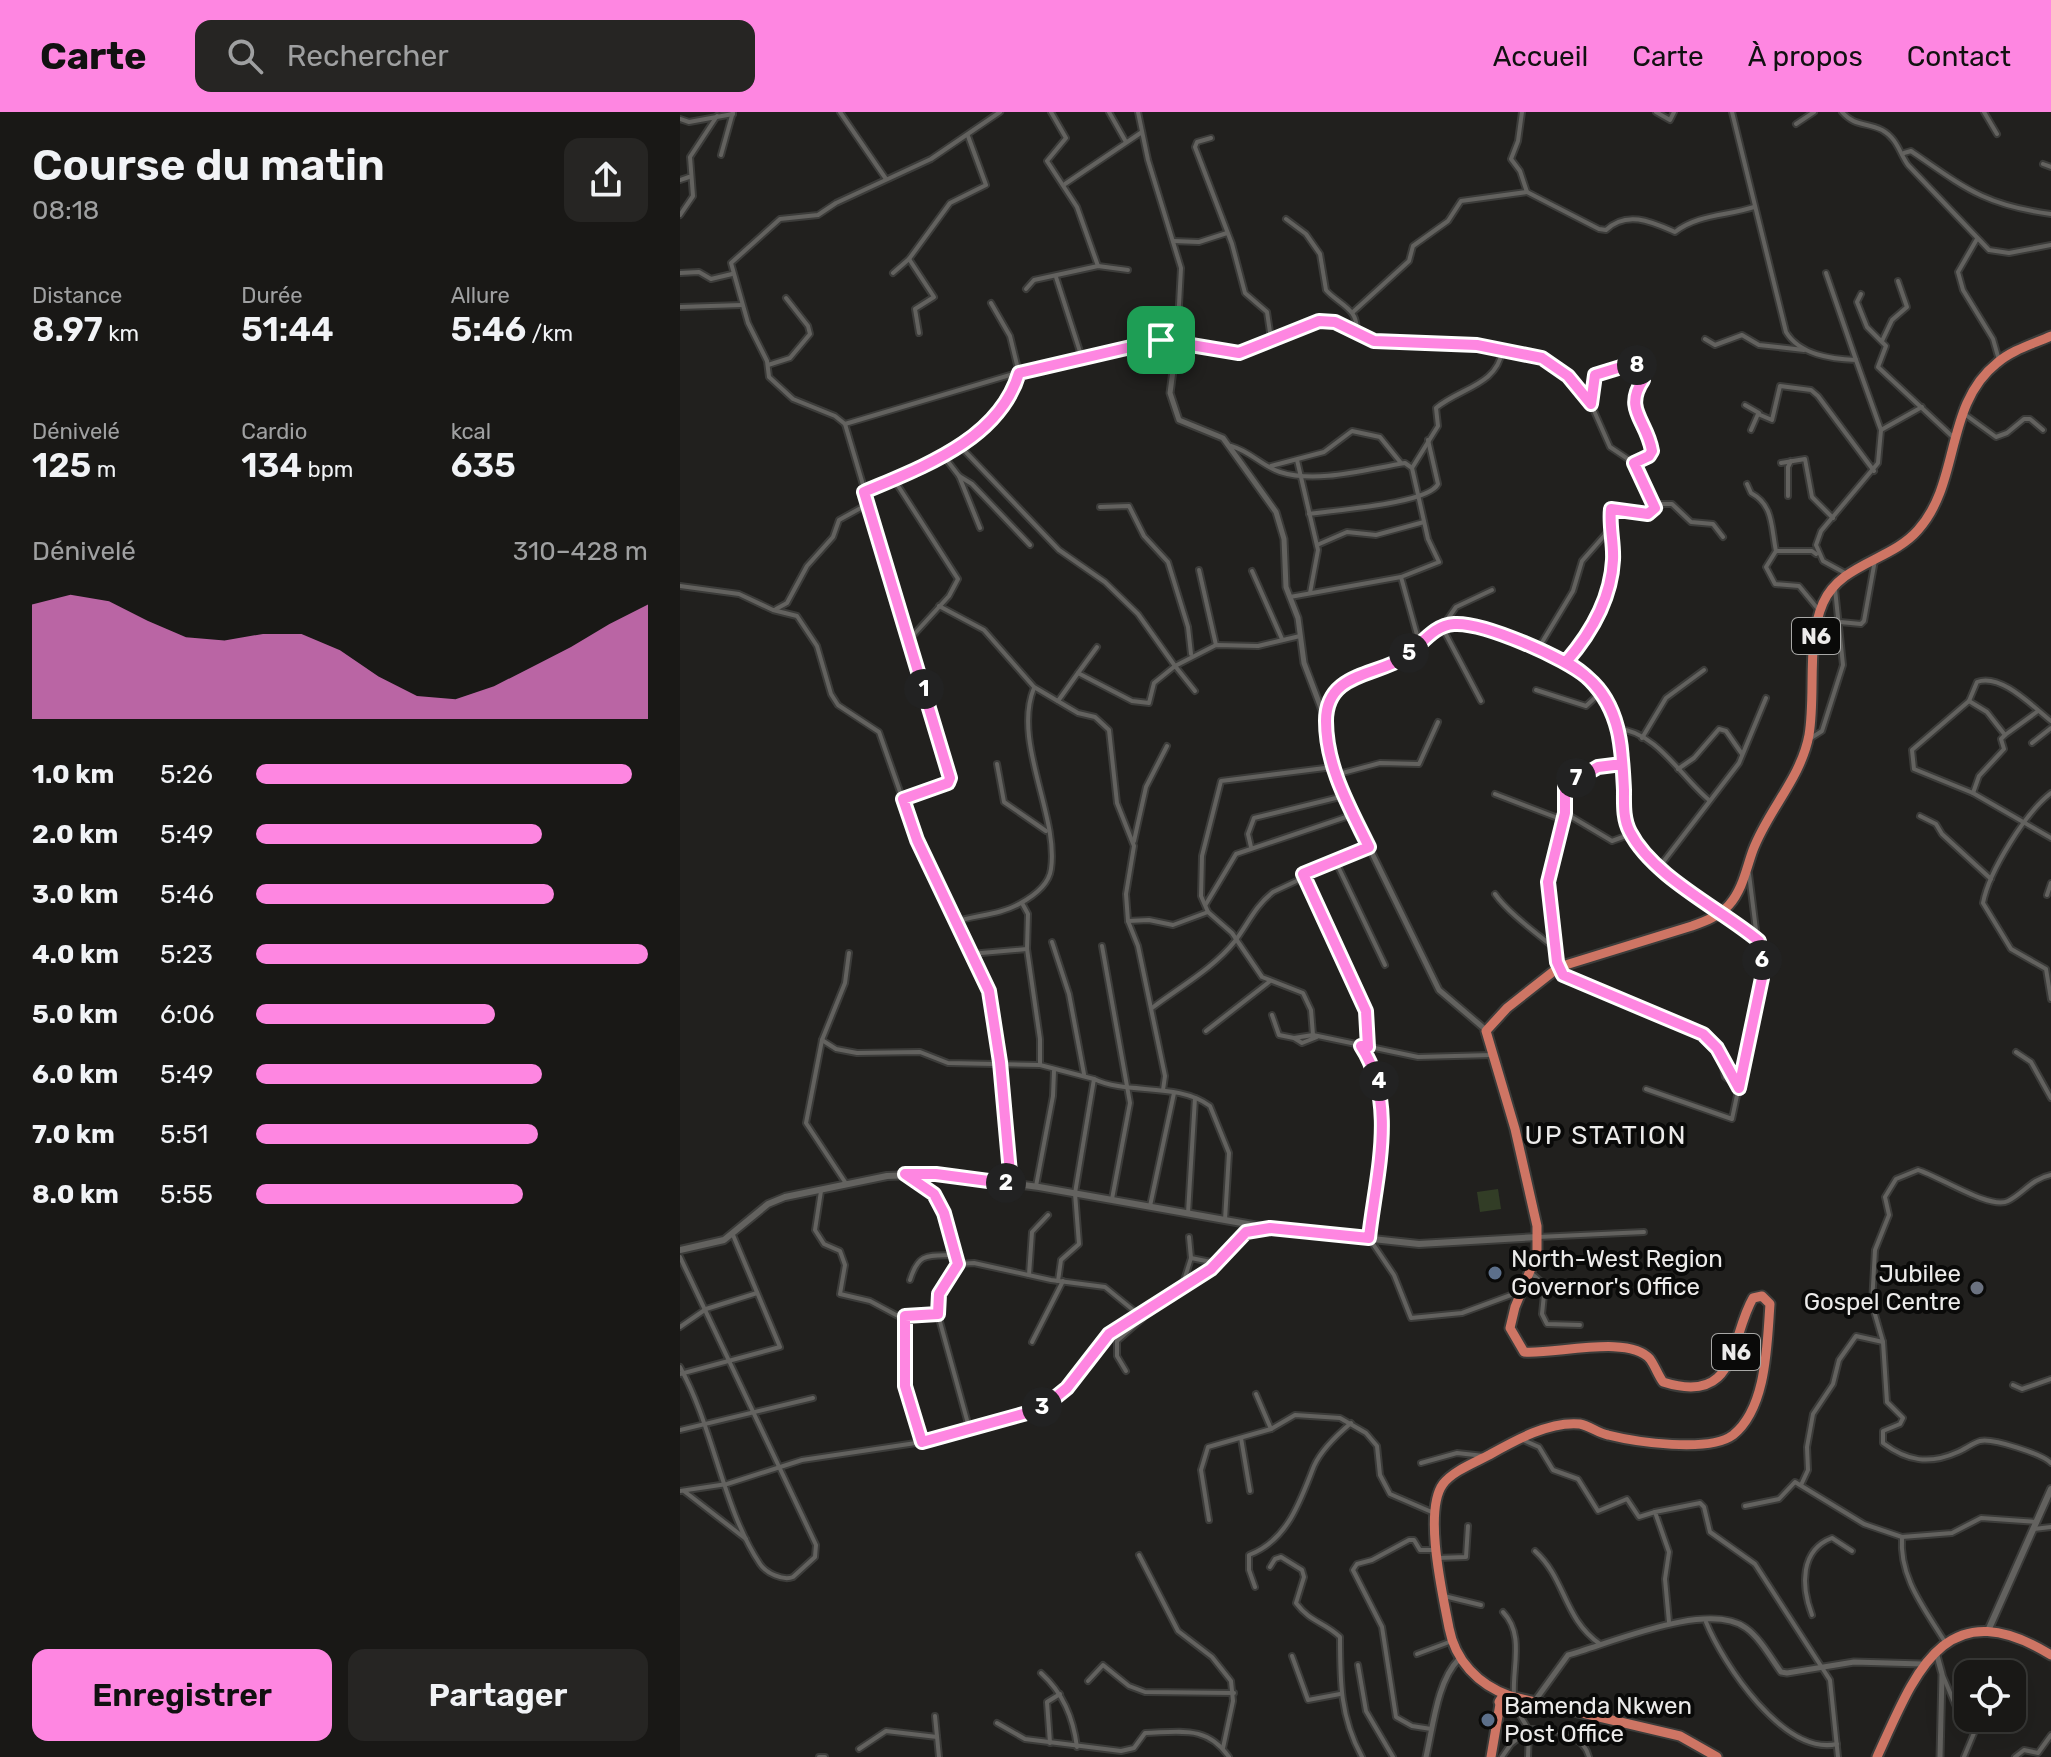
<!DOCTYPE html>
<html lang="fr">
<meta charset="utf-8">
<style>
body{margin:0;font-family:Rubik,sans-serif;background:#262523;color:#f1f3f6;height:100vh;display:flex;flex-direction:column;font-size:30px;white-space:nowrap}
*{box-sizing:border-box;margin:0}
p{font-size:26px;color:#9fa0a1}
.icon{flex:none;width:44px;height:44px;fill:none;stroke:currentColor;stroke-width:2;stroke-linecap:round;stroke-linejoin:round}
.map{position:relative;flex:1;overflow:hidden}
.drawer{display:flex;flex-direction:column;background:#191816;width:680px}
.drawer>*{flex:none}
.controls{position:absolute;left:1274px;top:1548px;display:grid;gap:16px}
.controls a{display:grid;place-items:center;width:72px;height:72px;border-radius:16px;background:#191816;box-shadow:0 8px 32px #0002,0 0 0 2px #373735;font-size:40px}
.pin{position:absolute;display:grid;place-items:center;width:68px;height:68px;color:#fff;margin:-34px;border-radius:16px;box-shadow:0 4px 12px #0006}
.km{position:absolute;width:40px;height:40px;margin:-20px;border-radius:50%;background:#222;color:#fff;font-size:22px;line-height:40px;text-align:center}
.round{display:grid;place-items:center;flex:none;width:84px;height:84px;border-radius:16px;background:#262523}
.headline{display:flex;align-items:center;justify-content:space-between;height:136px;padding:0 32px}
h1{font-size:44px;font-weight:600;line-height:60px}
.metrics{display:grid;grid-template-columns:repeat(3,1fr);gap:12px;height:136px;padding:8px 32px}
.metrics div{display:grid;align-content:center}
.metrics b{font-size:34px;font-weight:600}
.metrics small{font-size:22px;font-weight:400}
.metrics p{font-size:22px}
.chart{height:224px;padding:16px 32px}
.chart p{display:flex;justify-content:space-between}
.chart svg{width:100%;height:144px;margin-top:8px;fill:#fe86e1;opacity:.7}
.button{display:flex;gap:16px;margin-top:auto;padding:16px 32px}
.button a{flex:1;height:92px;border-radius:16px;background:#fe86e1;color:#111;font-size:32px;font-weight:600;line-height:92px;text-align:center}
.button a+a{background:#262523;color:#f1f3f6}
ul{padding:0 32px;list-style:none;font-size:26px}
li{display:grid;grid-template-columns:128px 96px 1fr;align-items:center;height:60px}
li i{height:20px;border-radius:10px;background:#fe86e1}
header{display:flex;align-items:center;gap:48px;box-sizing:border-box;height:112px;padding:0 40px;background:#fe86e1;color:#111}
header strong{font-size:38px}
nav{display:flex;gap:44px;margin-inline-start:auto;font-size:28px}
.search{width:560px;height:72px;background:#262523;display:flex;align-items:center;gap:20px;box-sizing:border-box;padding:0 28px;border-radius:16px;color:#9fa0a1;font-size:30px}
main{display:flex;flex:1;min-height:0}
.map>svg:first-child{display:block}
.green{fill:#323d26}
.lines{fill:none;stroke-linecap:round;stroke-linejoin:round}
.minor-casing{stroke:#3c3c3a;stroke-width:8}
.tertiary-casing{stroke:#3c3c3a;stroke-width:9}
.secondary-casing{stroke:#3c3c3a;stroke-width:10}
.trunk-casing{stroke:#3c3c3a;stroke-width:13}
.minor{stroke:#63625f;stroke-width:4}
.tertiary{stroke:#63625f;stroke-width:5}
.secondary{stroke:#63625f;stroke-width:6}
.trunk{stroke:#ce7564;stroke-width:9}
.route-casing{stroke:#fff;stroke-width:16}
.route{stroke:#fe86e1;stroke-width:10}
.service-dot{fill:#5c6f8a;stroke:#0a0a09;stroke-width:3}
.worship-dot{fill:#6b7280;stroke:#0a0a09;stroke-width:3}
.labels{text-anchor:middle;stroke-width:8;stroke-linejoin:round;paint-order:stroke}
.shield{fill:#0a0a09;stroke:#a8a8a6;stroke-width:2}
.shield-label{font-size:22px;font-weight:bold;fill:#ecebea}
.poi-label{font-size:24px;fill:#ecebea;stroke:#0a0a09;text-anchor:start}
.neighbourhood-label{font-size:26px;letter-spacing:2px;fill:#ecebea;stroke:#0a0a09}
</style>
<header>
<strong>Carte</strong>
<div class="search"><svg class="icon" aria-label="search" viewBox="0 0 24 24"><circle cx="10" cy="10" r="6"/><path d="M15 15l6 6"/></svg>Rechercher</div>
<nav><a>Accueil</a><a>Carte</a><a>À propos</a><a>Contact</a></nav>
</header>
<main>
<section class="drawer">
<div class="headline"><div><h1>Course du matin</h1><p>08:18</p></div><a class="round"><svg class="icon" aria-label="share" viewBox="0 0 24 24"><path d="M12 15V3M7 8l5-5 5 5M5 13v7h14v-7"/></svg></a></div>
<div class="metrics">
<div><p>Distance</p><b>8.97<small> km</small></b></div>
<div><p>Durée</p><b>51:44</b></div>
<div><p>Allure</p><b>5:46<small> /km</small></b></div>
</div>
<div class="metrics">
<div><p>Dénivelé</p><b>125<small> m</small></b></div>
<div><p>Cardio</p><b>134<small> bpm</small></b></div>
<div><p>kcal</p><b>635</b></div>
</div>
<div class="chart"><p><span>Dénivelé</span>310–428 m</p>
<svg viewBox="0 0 160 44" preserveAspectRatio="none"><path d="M0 44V9L10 6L20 8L30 14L40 19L50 20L60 18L70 18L80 23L90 31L100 37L110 38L120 34L130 28L140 22L150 15L160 9V44z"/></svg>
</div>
<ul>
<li><b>1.0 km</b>5:26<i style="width:96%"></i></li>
<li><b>2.0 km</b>5:49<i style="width:73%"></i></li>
<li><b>3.0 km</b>5:46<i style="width:76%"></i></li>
<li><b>4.0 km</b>5:23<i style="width:100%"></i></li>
<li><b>5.0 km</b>6:06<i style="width:61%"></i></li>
<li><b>6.0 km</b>5:49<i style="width:73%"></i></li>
<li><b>7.0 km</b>5:51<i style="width:72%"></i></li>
<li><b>8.0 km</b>5:55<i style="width:68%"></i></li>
</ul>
<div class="button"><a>Enregistrer</a><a>Partager</a></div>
</section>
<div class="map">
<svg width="1371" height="1645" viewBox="0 0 1371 1645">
<rect width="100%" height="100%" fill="#21201e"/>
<polygon class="green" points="818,1077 821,1097 800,1100 797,1080"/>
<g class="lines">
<defs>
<g id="minor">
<polyline points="160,0 206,67"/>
<polyline points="371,0 386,26 367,49 397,95 418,154"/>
<polyline points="429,0 446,30"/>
<polyline points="458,0 468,48 501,156 497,229"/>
<path d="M842 0 838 29 831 47 840 59 847 80 919 117 926 118C947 98 972 110 995 120 1018 102 1047 104 1074 95"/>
<polyline points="976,0 990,8 994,0"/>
<path d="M1052 0 1106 220C1120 243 1151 247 1176 248L1201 318 1198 351 1141 419 1136 433 1143 449 1165 461"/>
<path d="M1162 0C1175 15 1186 10 1202 18 1217 26 1220 42 1228 53L1309 138 1329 141 1371 133"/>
<polyline points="1304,0 1317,22"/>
<polyline points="0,7 9,10 53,2"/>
<polyline points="1116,12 1134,0"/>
<polyline points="531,26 517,30 515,35 552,132 565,181 587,200 591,227"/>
<path d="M1224 41 1231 39C1285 76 1304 93 1371 102"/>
<polyline points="41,43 53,0"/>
<polyline points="1363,52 1371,55"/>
<polyline points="0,68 9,65"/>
<polyline points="385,72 462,20"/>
<polyline points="0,103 13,84 10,45 37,4"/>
<path d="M606 107 626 122 640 142 646 178C658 192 680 197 676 220"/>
<polyline points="1297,127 1278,160 1283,178 1313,227 1319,248"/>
<polyline points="493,129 519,130 547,121"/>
<polyline points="229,147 254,185 235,197 239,221"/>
<polyline points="0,161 19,160 31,167 52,162"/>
<polyline points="213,161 229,147 270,91 306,73 288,24"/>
<polyline points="1146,161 1176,248"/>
<polyline points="376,165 402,246"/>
<polyline points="346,177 354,168 418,154 448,158"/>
<polyline points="1181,182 1177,190 1187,215 1206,234 1198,255 1273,325"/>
<polyline points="0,195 62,193"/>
<polyline points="673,200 729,149 733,134 768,109 781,89 847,80"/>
<polyline points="1025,227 1035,233 1062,223 1079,233 1124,238"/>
<polyline points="1202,229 1212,208 1227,195 1218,169"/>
<polyline points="88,253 110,246 130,222 128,214 106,186"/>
<path d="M911 291 915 263 941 255 959 254 963 268C943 298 967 308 972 339L969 344 954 351"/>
<polyline points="1065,293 1079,301"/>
<polyline points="1283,301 1316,325 1327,321 1344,307 1350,307 1363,318"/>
<path d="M165 312 350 257 481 228 559 241 603 221 647 209 694 229 797 233 870 249 911 292 930 335 954 351 976 392 968 402 931 397C929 414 933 431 933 448 931 488 911 521 886 550"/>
<polyline points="1071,318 1078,302 1092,308 1100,274 1131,278 1138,284 1194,359"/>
<polyline points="1201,318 1242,295"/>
<polyline points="280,334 379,438 425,470 458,502 495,554 536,533 578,534 620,524"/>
<path d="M551 334C570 339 582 354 600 360 637 372 687 357 725 351L732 356 748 427 759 450 721 465 610 485"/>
<polyline points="263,343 279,364 300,416"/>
<polyline points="617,348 638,438 630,481"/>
<polyline points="1101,351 1125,347 1132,385 1153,406"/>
<polyline points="591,354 644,340 672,319 700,325 721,351"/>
<path d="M732 356 758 314 756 296C780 276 817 273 822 239"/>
<polyline points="279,364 292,372 350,433"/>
<polyline points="213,366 278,467 269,484 228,529"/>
<path d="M1067 372 1071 381C1094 393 1091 416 1096 439H1132L1136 442"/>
<polyline points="184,380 280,334 329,289 339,261 330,224 311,191"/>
<polyline points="1108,384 1108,355 1111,349"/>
<polyline points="976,392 992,392 1011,410 1033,412 1043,425"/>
<polyline points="420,395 449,394 464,424 488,450 508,515 511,542"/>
<path d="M629 402C654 398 748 392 758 372L748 328"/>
<polyline points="637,433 667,420 696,423 744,410"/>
<polyline points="1096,439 1086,455 1095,472 1119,474 1138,497"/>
<polyline points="519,458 536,533"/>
<polyline points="572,459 602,527"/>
<polyline points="721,465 739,530"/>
<polyline points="0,474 59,482 93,498 117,504 137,534 151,582 158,593 199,620 237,728 309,879 320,950 331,1072"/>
<polyline points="259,494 304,518 354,575 398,601 415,605 429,618 437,691 454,734 446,782 448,809 458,834 485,964 483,978"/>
<polyline points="96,497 107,491 127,454 153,425 159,408 188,392"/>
<polyline points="1160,510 1181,512 1184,509 1195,448"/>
<polyline points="858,537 893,479 902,449 931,416"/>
<polyline points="398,561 417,535"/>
<polyline points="856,578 906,594 920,581"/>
<polyline points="378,589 398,561 452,589 469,591 474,571 495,554 515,579"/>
<polyline points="801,589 762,515 776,495 812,478"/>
<polyline points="1289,589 1307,600 1325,623 1321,627 1324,637 1299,664 1293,681"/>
<path d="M1371 609C1352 594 1321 561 1297 570L1289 589 1232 638 1234 657 1293 681 1371 726"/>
<path d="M938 617C976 619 1002 666 1029 688"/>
<polyline points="1325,623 1358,599"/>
<polyline points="962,626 986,586 1024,558"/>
<polyline points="1131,626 1142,619 1163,553 1155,477"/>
<polyline points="1352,631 1371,616"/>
<polyline points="317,652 324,690 366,719"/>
<polyline points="998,657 1014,646 1039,617 1046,619 1062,642"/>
<polyline points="655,663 700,651 739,652 758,610"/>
<path d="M1371 681C1346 700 1309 759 1303 791L1331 837 1366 857 1371 887"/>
<polyline points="815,682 883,708 868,770 877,850 883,863 1023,922 1037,936 1059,976"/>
<polyline points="223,687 268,671 269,663 165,312 155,304 113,287 89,265 87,249 68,211 51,151 100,107 138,103 156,91 251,47 320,0"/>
<polyline points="885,701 932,729 951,722"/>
<polyline points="1240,704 1256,712 1262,722 1311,767"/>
<polyline points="883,708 887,671 918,655 942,652"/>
<polyline points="454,729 466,675 487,634"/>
<polyline points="571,735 568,722 574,706 664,684"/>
<polyline points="655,748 705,853"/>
<polyline points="980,754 1059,651 1086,586"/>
<polyline points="624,763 689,907 688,935"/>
<path d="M815 782C828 801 859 823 877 838"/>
<polyline points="1367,783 1371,771"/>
<polyline points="342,791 348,802 347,837 360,927 360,953 414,967"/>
<polyline points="526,792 556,742 672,703"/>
<polyline points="1043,802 1077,827"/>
<polyline points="448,809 469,808 493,813 528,800"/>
<path d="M274 810C295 803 320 803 339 792 352 785 369 773 371 757 379 704 332 629 354 576"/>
<polyline points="372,830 389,882 404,962"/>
<polyline points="422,834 450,991 432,1087"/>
<polyline points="290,842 347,837"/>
<path d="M472 896C498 876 534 856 555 829 568 812 575 794 593 780L689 735"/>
<polyline points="592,903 599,923 614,926"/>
<polyline points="526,919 589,870"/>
<polyline points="633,923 631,898 623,881 582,865 552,821 528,800 521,784 522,744 541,669 653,655"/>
<polyline points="637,925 622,931 614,926 633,923 738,945 812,943"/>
<polyline points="142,928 156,937 177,941 240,940 268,951 360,953"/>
<path d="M681 934C718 991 696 1062 689 1126L714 1163 731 1206 782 1201 839 1180"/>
<polyline points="1336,940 1351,950 1371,986"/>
<polyline points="1042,951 1045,965 1054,971"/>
<polyline points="966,977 1052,1007 1082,866 1069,762"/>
<path d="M1371 1063C1351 1067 1344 1081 1328 1089 1310 1098 1259 1064 1238 1058L1216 1067 1205 1085 1209 1103 1195 1138 1192 1192 1203 1230 1207 1290 1223 1306 1220 1312 1203 1319V1331C1227 1349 1249 1353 1278 1340 1285 1337 1293 1331 1300 1329 1313 1326 1362 1342 1371 1351"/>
<path d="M228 1064C267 1090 266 1109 278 1152"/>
<polyline points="167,1073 126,1011 142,928 165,871 169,841"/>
<polyline points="356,1074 373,984 374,959"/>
<polyline points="141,1079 135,1118 144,1132 160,1139 165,1153 160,1182 190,1189 218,1204 257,1202"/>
<polyline points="470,1094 494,981"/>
<polyline points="508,1101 515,986"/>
<polyline points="509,1125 511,1146"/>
<polyline points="858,1125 964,1120"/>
<path d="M0 1145 136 1433 135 1445 113 1465C103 1469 86 1461 80 1452 43 1397 33 1314 0 1255"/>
<polyline points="851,1161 865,1173 862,1202 867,1212 900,1213"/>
<polyline points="349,1163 352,1120 368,1103"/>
<path d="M230 1168C239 1139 249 1144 276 1143"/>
<path d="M378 1169 381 1148 399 1132 395 1081 414 967C447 983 498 970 530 994L549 1041 545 1108"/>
<polyline points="502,1175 511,1146 536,1151"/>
<polyline points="225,1204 225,1274 242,1330"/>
<polyline points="0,1215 26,1197 77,1181"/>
<polyline points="352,1230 383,1169"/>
<polyline points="446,1259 437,1244 437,1229 463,1206 462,1200"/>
<polyline points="0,1262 100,1235 53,1123"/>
<polyline points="1333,1273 1342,1277 1371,1267"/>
<polyline points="576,1282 591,1317"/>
<polyline points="0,1318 133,1286"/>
<polyline points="290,1319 257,1199 259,1182 278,1152 294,1151 371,1168 425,1175 458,1202"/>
<polyline points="561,1326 570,1379"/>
<polyline points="841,1327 859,1335 873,1358 898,1367 918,1399 947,1387 959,1405 975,1400"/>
<polyline points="741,1351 777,1341 804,1344"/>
<polyline points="1121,1373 1128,1358 1127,1335 1133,1302 1153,1272 1159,1248 1176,1224 1203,1230"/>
<polyline points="0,1379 47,1372 122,1348 256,1328 354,1299 387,1276 429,1222 531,1157 557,1126 584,1116"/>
<polyline points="4,1379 66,1427"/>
<polyline points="1065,1394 1099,1387 1115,1370 1184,1412 1222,1425 1272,1421 1301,1406 1357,1410"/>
<polyline points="529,1408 521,1358 528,1335 591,1317 615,1303 660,1306 686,1321 697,1334 700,1363 710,1382 754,1401"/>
<polyline points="1354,1417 1371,1415"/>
<path d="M1222 1425C1219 1466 1245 1497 1265 1530"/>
<path d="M855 1439C886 1467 883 1506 920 1532"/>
<polyline points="459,1443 498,1519 532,1545 551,1569 553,1589 543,1636"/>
<polyline points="757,1446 786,1445 788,1414"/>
<path d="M590 1455 595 1447 601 1445 622 1458 624 1465 616 1491C631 1511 643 1509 660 1525 660 1569 660 1605 682 1645"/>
<path d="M575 1475 569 1458V1443C608 1428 620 1389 634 1354 641 1338 658 1322 671 1311"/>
<polyline points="764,1484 801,1493"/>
<path d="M823 1500C845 1523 832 1555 834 1583"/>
<path d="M1132 1503C1121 1474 1120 1438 1152 1426L1172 1439"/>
<polyline points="989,1510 985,1467 989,1440 975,1400 1020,1391 1024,1395 1030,1420 1075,1452 1150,1568 1158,1645"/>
<path d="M1026 1510C1043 1552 1104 1644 1157 1632"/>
<polyline points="737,1542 772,1529"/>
<polyline points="612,1544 628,1588 660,1582"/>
<polyline points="678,1553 686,1599 713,1645"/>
<path d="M361 1561C383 1581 393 1605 397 1635"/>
<polyline points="1263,1564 1277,1597 1294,1621 1284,1645"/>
<polyline points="408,1569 423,1553 449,1574 465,1580 554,1581"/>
<polyline points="255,1604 259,1645"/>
<path d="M317 1611 345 1627 441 1639 454 1636 465 1621C501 1620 527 1613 549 1645"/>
<polyline points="751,1617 732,1614 716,1605 702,1515 673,1458 677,1452 692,1448 729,1428 734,1428 740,1438 755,1438"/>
<polyline points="370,1631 367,1590 380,1582"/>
<polyline points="179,1637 206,1619 257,1625"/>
<polyline points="139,1645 145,1645"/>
<polyline points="822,1645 831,1632 849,1618 833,1592"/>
<path d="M848 1645 849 1618 853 1617C873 1618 904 1622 909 1645"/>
<polyline points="1335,1645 1344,1638 1358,1641 1371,1623"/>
</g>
<g id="tertiary">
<polyline points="497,229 490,281 499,308 543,326 596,400 604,427 606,475 618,506 624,551 646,609 653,655 664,684 759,878 806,918"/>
<path d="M646 608C662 552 689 571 726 544 741 533 754 512 775 512 794 511 811 520 828 526 877 546 925 562 939 618 946 650 934 692 950 721 969 755 1010 778 1041 801"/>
<polyline points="1256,1540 1262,1562 1260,1645"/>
<path d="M854 1590 888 1543C929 1532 1028 1488 1066 1516 1080 1526 1091 1546 1101 1560L1107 1561 1174 1550 1242 1552"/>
<path d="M746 1645C753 1615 757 1569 779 1547"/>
</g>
<g id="secondary">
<polyline points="0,1138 44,1128 88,1092 105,1085 207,1064 256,1062 359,1075 590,1116 739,1132 858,1125"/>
<polyline points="1307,1521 1371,1377"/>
</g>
<g id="trunk">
<path d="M824 1582 819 1590 828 1594 830 1584C798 1573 775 1548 769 1516 763 1484 743 1399 763 1372 773 1359 794 1351 809 1343 834 1329 869 1309 900 1312 910 1314 918 1321 928 1323 956 1330 1029 1341 1053 1323 1087 1296 1087 1231 1090 1192L1082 1184 1073 1186C1049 1227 1059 1294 983 1270 978 1263 975 1254 970 1247 949 1222 873 1243 844 1240L830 1216 835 1195 857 1142V1114L835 1017 806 919 827 896 879 855 1012 814C1026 809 1039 804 1049 793 1063 777 1066 757 1073 738 1088 698 1121 666 1129 623 1136 581 1126 530 1143 491 1161 451 1211 449 1238 418 1281 370 1264 293 1317 251 1332 238 1353 232 1371 224"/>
<polyline points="830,1584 1000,1624 1037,1645"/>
<polyline points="811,1645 820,1592"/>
<path d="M1197 1645C1235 1562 1264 1477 1371 1543"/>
</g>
</defs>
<use href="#minor" class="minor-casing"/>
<use href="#tertiary" class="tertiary-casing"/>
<use href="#secondary" class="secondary-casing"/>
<use href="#trunk" class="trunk-casing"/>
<use href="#minor" class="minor"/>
<use href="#tertiary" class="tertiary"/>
<use href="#secondary" class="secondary"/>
<use href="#trunk" class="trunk"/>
</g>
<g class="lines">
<defs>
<path id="route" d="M481 228 339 261C319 328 242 355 184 380L270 666 268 671 223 687 237 728 309 879 320 950 331 1072 256 1062H225L254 1082 264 1101 278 1152 259 1182 258 1202 225 1204V1274L242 1330 354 1299 371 1289 387 1276 429 1222 531 1157 566 1120 590 1116 689 1126C696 1063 718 991 681 934L688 935 686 899 623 762 689 735C670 696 646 655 646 609 646 560 697 564 725 545 741 534 753 513 774 512 804 510 885 546 908 566 941 594 942 638 944 678 944 692 943 707 950 720 973 765 1041 797 1079 829L1082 866 1059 976 1037 936 1023 922 883 863 877 850 868 770 885 701V674L918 655 942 652C941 609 925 572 886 550 911 521 931 488 933 448 934 431 929 414 931 397L968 402 975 396 954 351 969 344 972 339C967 308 943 298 963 268L959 254 941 255 915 263 911 292 888 264 862 246 797 233 694 229 655 210 639 209 559 241 481 228"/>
</defs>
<use href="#route" class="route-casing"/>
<use href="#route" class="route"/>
</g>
<g class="service-dot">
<circle cx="815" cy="1161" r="8"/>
<circle cx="808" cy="1608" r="8"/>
</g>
<circle class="worship-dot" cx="1297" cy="1176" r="8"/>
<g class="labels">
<g class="shield">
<rect x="1112" y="506" width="48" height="36" rx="6"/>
<rect x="1032" y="1222" width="48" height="36" rx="6"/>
</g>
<g class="shield-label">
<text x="1136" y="532">N6</text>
<text x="1056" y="1248">N6</text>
</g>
<g class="poi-label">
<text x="831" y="1155">North-West Region<tspan x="831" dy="28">Governor's Office</tspan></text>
<text x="1281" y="1170" text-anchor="end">Jubilee<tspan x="1281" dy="28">Gospel Centre</tspan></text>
<text x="824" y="1602">Bamenda Nkwen<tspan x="824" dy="28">Post Office</tspan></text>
</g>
<g class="neighbourhood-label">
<text x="926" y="1032">UP STATION</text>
</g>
</g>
</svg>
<div class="controls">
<a><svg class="icon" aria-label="locate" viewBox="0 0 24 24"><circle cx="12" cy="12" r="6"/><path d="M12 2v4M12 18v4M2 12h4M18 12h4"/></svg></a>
</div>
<div class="pin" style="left:481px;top:228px;background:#1e9e55"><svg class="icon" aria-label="arrive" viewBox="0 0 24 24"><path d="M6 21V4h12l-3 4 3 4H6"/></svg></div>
<b class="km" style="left:244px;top:577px">1</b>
<b class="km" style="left:326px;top:1071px">2</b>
<b class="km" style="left:362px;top:1295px">3</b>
<b class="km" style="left:699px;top:969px">4</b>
<b class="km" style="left:729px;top:541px">5</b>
<b class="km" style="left:1082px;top:848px">6</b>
<b class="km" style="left:896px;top:666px">7</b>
<b class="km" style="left:957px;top:253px">8</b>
</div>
</main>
